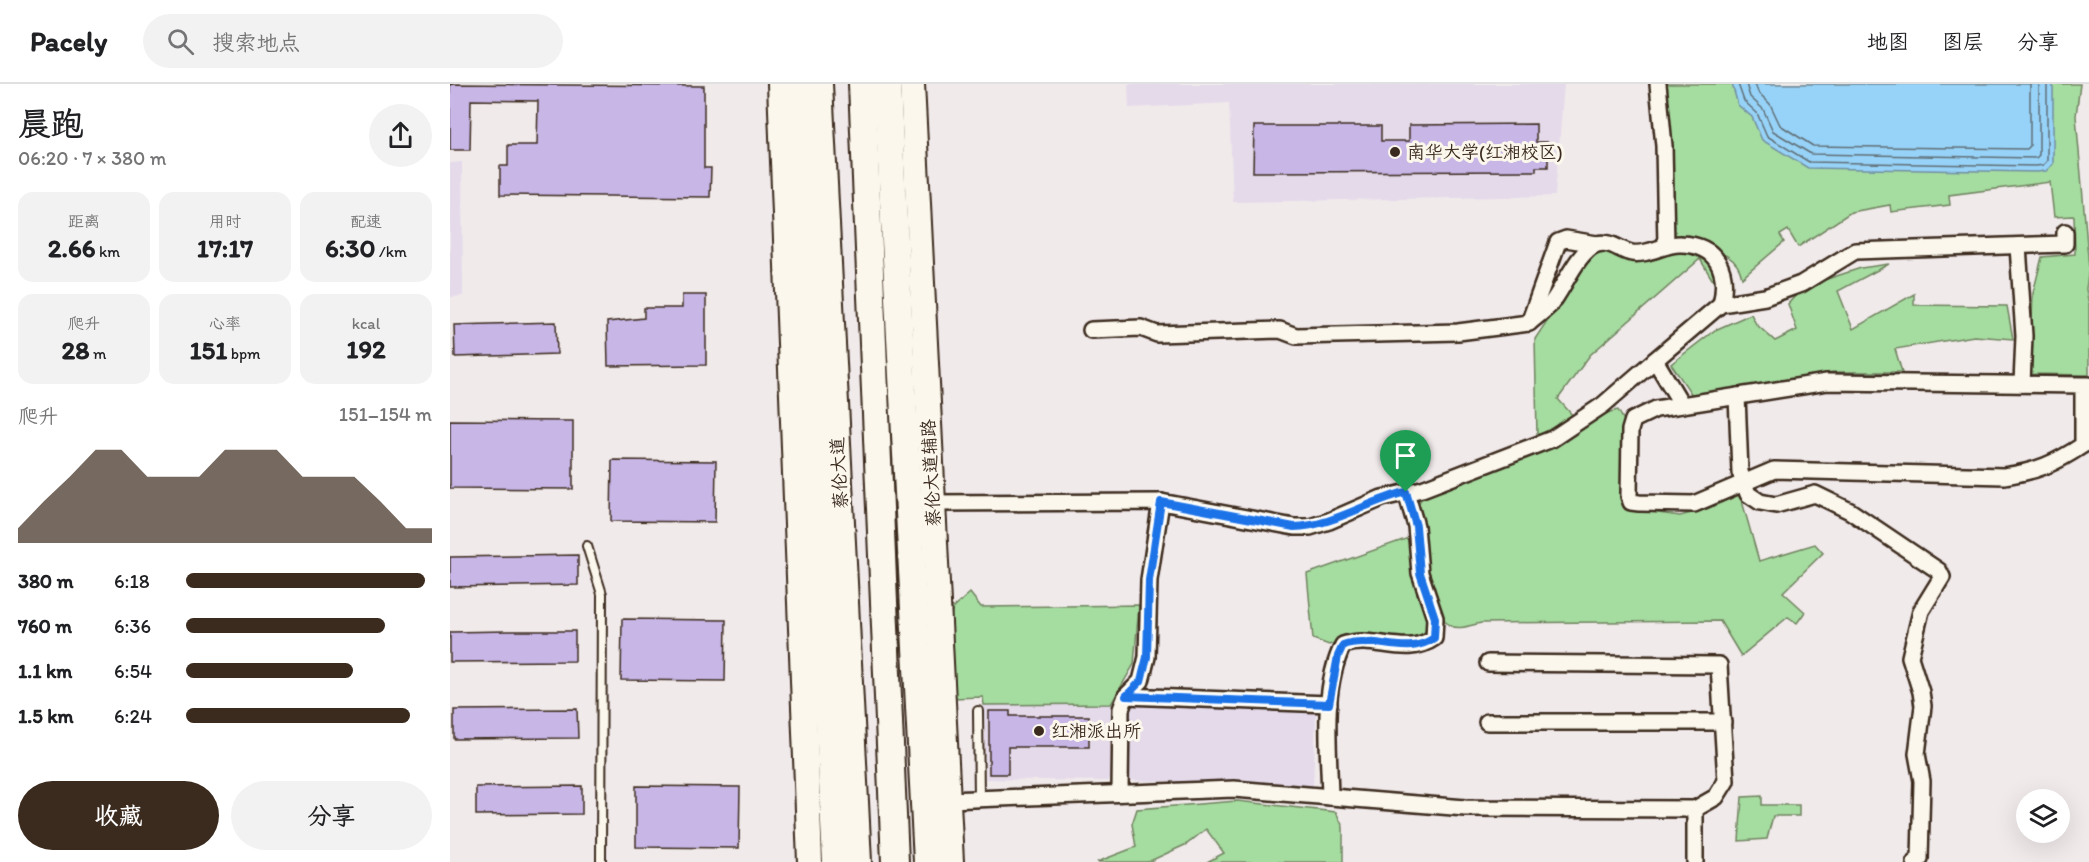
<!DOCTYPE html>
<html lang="zh">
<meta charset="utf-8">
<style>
body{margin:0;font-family:Itim,"LXGW WenKai TC",sans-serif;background:#f2f2f2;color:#202124;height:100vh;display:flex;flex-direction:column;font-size:22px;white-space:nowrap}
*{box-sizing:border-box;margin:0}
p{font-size:20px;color:#757577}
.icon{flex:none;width:33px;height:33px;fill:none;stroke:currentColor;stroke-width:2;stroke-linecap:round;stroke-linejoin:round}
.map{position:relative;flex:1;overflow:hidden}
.drawer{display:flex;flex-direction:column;background:#fff;width:450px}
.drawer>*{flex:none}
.tools{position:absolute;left:1566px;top:705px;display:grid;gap:12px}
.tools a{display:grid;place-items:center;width:54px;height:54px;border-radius:50%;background:#fff;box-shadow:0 6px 24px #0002;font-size:30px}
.pin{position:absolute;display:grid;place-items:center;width:51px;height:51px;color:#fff;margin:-62px -26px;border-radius:50% 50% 50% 0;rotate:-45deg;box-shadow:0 0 6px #0007}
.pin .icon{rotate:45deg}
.round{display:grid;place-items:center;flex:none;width:63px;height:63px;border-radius:32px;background:#f2f2f2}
.summary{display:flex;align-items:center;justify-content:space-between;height:102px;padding:0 18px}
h1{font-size:33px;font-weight:800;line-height:45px}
.stats{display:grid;grid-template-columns:repeat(3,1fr);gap:9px;height:102px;padding:6px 18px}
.stats div{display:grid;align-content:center;border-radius:15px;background:#f2f2f2;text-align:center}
.stats b{font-size:26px;font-weight:800}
.stats small{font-size:16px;font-weight:400}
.stats p{font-size:16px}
.chart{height:168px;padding:12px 18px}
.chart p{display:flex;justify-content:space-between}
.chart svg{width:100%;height:108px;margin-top:6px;fill:#3b2a1e;opacity:.7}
.button{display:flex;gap:12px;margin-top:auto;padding:12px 18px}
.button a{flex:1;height:69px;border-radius:36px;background:#3b2a1e;color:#fff;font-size:24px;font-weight:800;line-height:69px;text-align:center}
.button a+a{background:#f2f2f2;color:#202124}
ul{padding:0 18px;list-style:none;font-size:20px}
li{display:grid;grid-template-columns:96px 72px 1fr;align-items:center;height:45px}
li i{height:15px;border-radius:8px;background:#3b2a1e}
header{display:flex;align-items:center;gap:36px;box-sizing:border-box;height:84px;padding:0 30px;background:#fff;border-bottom:2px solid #e0e0e0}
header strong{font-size:28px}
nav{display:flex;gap:33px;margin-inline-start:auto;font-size:21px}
.search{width:420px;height:54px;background:#f2f2f2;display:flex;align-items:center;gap:15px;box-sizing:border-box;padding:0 21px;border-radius:33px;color:#757577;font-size:22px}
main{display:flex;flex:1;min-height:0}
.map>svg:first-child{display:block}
.built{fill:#e4daea}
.green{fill:#a5dca0;stroke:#70835f;stroke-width:1.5}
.water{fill:#97d3f8;stroke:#728fa1;stroke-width:1.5}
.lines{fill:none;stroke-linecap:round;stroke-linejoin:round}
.shore{stroke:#606e75;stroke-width:1.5}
.building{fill:#c7b6e6;stroke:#3b2a1e;stroke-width:1.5}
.service-casing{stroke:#3b2a1e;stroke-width:12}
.minor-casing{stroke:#3b2a1e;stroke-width:20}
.primary-casing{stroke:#3b2a1e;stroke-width:28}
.trunk-casing{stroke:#3b2a1e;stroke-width:30}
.service{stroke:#fbf7ec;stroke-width:8}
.minor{stroke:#fbf7ec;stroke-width:15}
.primary{stroke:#fbf7ec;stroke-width:24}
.trunk{stroke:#fbf7ec;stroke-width:26}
.route-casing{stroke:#fff;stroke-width:12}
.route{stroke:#1a73e8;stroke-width:8}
.poi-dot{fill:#3b2a1e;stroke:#fbf7ec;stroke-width:2}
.labels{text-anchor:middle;stroke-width:6;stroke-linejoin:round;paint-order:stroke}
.poi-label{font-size:18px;fill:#3b2a1e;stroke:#fbf7ec;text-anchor:start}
.street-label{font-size:18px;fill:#3b2a1e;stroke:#fbf7ec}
</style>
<header>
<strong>Pacely</strong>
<div class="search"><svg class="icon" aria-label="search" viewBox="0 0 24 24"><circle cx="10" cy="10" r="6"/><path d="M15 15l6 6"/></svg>搜索地点</div>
<nav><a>地图</a><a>图层</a><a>分享</a></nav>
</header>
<main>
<section class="drawer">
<div class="summary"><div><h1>晨跑</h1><p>06:20 · 7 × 380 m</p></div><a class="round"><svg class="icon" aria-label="share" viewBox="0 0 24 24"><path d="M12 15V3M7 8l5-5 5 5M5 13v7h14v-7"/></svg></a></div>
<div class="stats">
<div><p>距离</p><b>2.66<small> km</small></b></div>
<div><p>用时</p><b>17:17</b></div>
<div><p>配速</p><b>6:30<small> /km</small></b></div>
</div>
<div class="stats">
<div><p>爬升</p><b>28<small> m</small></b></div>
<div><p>心率</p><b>151<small> bpm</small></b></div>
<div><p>kcal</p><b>192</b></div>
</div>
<div class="chart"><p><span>爬升</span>151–154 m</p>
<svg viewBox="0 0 160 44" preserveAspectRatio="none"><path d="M0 44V38L10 27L20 17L30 6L40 6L50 17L60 17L70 17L80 6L90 6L100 6L110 17L120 17L130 17L140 27L150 38L160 38V44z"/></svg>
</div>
<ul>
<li><b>380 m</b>6:18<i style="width:97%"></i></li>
<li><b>760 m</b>6:36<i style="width:81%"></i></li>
<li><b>1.1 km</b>6:54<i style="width:68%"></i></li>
<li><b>1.5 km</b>6:24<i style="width:91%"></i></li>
</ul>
<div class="button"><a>收藏</a><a>分享</a></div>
</section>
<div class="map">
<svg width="1639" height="778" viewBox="0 0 1639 778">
<rect width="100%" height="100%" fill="#f1eaeb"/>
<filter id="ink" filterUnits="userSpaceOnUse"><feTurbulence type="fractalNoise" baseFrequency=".0167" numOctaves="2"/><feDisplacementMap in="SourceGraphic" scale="12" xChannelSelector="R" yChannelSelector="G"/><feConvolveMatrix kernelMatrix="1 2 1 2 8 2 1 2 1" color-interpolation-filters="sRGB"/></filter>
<g filter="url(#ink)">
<g class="built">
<polygon points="678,0 1114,0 1105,112 783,118 779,19 679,24"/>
<polygon points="12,78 13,212 0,213 0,79"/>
<polygon points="661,620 660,694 658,697 536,695 534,621"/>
<polygon points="680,621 866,627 863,703 677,696"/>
</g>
<g class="green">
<path d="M1215 0H1630L1626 32 1639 184 1636 205 1639 221V291L1580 290 1583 209 1592 173 1625 170 1624 132 1604 133 1600 98 1499 111 1500 121 1441 128 1440 121 1401 128 1348 163 1338 146 1330 151 1334 158 1292 194C1285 157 1238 170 1221 148Z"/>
<polygon points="1150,164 1256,170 1266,180 1268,205 1250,175 1140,271 1108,315 1124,333 1087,352 1085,255 1140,172"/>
<polygon points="1439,180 1388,207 1403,245 1464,210 1464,221 1557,222 1563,255 1524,252 1445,265 1452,288 1383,288 1242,311 1221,280 1265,246 1301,230 1306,240 1325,257 1347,246 1338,220 1353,203 1411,184"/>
<path d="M1168 326 1177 342 1180 425 1230 432 1257 425 1290 410 1309 477 1365 460 1373 469 1333 508 1355 528 1347 539 1338 533 1291 572 1270 537 1031 539C1021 541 1008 547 999 541 983 532 963 438 968 421 969 418 971 415 973 412L1114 358 1156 329Z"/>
<path d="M961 453C961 467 959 483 964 496 970 514 992 541 966 555H931L906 550 879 561 863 555 857 490Z"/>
<polygon points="520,509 531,523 689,521 684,580 661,620 534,621 533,613 502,614 501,532 503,524"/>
<polygon points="1312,712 1312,721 1349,721 1349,732 1323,732 1317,755 1289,757 1292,713"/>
<polygon points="787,717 886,728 893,743 893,778 757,778 774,769 756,745 737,760 698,778 647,778 686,763 682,740 687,725"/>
</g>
<polygon class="water" points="1282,0 1603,0 1603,80 1596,87 1587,88 1358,84 1312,56 1302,33 1288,21"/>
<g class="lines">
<g class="shore">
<polyline points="1288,0 1294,17 1307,29 1317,52 1359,78 1586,82 1593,81 1597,77 1597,0"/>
<polyline points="1296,0 1300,13 1313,25 1323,47 1361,70 1586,74 1589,71 1589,0"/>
<polyline points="1305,0 1308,8 1320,20 1330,41 1363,62 1577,65 1580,62 1580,0"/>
</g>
</g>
<g class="building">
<polygon points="0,0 254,2 254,84 261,84 260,113 50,111 50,82 58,82 58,61 87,61 88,17 21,16 20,66 0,66"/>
<polygon points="1086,40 1086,58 1098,58 1098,83 1086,83 1086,87 803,88 804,42 931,42 931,57 959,57 959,41"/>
<polygon points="232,211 256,211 256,281 158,282 157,238 194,234 194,224 232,224"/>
<polygon points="106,238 107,270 5,273 4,241"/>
<polygon points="0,336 123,337 123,405 0,404"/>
<polygon points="162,376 266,377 265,438 161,437"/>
<polygon points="128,471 128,501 0,503 0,473"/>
<polygon points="172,535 276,536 275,597 171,596"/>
<polygon points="57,547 125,547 125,577 0,578 0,548"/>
<polygon points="127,625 128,654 4,655 4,626"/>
<polygon points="539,627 560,627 560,632 639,632 639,663 558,663 558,690 539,690"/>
<polygon points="132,702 132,730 26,731 26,703"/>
<polygon points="186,702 290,703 289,764 186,763"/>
</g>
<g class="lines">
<defs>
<g id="service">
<polyline points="137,462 152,510 151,778"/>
<polyline points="528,627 529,714"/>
</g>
<g id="minor">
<polyline points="1208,0 1214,62 1216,162"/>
<polyline points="1568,162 1574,252 1572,300"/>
<path d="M1079 239C1086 233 1094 227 1100 221 1113 206 1128 166 1147 160 1161 156 1170 167 1182 169 1197 172 1216 159 1231 160 1268 161 1279 188 1271 220"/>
<polyline points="641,246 691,244 707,250 830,246 846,252 1008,248 1079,239 1108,158 1116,155 1147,160"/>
<polyline points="1205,276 1271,220 1315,213 1351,200 1405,167 1615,160 1615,148"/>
<path d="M1633 301V361C1604 380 1588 387 1554 392L1324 386 1244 420 1189 419 1181 418 1179 412 1180 346 1183 336 1206 325 1377 298 1633 301H1639"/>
<polyline points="1287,312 1290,388 1298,410 1310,418 1326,421 1365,410 1400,427 1489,487 1492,493 1471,527 1460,573 1471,608 1473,622 1467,670 1472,697 1470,775 1465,778"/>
<polyline points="483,419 711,418 844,443 860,443 879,437 932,414 972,405 1102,355 1153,321 1205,276 1232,321"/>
<polyline points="1038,579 1269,581 1276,697 1266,713 1245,725"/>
<polyline points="676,612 879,620"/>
<polyline points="1037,638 1273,638"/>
<polyline points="670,708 671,625 676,612 691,597 697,573 699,496 711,418"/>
<path d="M880 713C879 665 871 605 893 561 924 550 955 574 984 554L985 534 970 489 966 442 956 408"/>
<polyline points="498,716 784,705 1015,724 1245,725 1245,778"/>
</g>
<g id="primary">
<polyline points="330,0 360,778"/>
<polyline points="462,0 501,778"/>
</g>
<g id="trunk">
<polyline points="347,0 386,778"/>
<polyline points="369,0 408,778"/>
<polyline points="412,0 445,778"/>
<polyline points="437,0 477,778"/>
</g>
</defs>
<use href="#service" class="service-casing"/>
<use href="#minor" class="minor-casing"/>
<use href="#primary" class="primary-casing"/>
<use href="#trunk" class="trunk-casing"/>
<use href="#service" class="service"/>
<use href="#minor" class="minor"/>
<use href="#primary" class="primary"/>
<use href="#trunk" class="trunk"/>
</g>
</g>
<g class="lines" filter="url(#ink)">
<defs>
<path id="route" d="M956 408 966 442 970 489 985 534 984 554C955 574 924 550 893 561L888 572 879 620 676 612 691 597 697 573 699 496 711 418 844 443C883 442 918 417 956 408Z"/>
</defs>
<use href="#route" class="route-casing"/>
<use href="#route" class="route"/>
</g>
<g class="poi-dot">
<circle cx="945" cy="68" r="6"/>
<circle cx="589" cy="647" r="6"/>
</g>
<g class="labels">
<g class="poi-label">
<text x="957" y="74">南华大学(红湘校区)</text>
<text x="601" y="653">红湘派出所</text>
</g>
<g class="street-label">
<text transform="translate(389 389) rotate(-93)" y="6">蔡伦大道</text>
<text transform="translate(481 389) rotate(-93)" y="6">蔡伦大道辅路</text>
</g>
</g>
</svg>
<div class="tools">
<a><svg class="icon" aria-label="layers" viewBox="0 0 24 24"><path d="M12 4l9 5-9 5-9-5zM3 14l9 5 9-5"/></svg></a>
</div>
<div class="pin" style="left:956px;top:408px;background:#1e9e55"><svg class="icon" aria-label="arrive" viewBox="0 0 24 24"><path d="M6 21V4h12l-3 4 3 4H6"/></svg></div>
</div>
</main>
